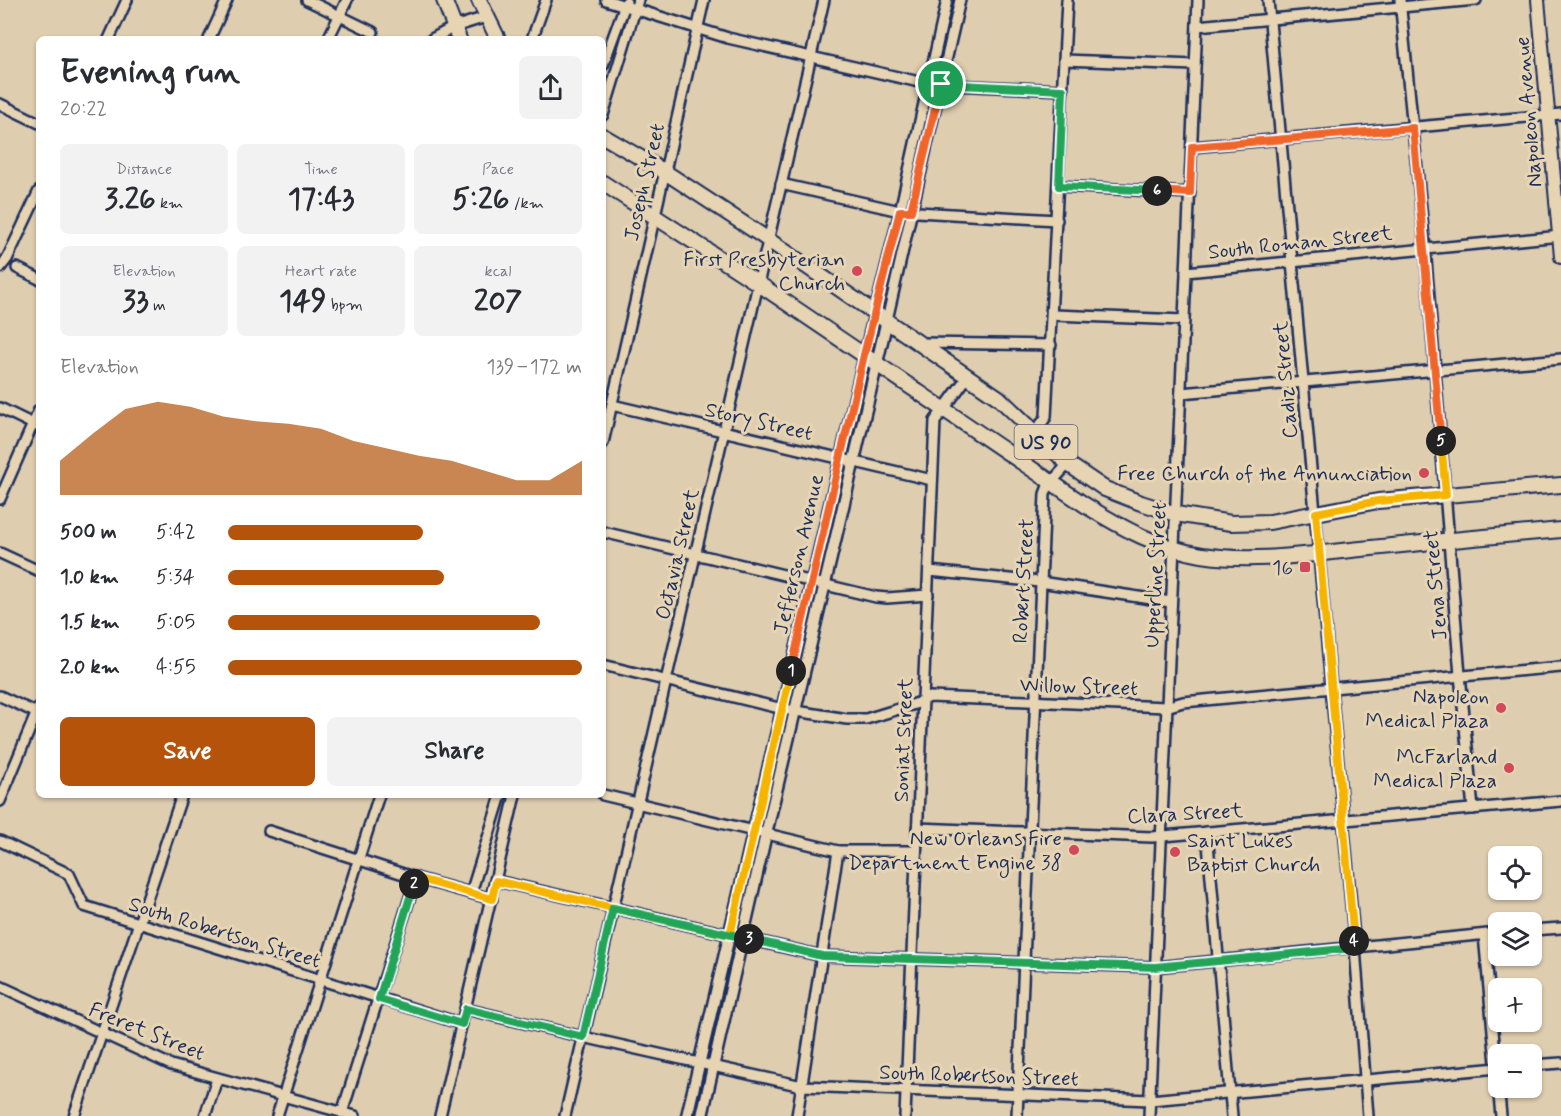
<!DOCTYPE html>
<meta charset="utf-8">
<style>
body{margin:0;font-family:Mynerve,sans-serif;background:#f2f2f3;color:#2b2b33;height:100vh;display:flex;flex-direction:column;font-size:22px;white-space:nowrap}
*{box-sizing:border-box;margin:0}
p{font-size:20px;color:#7c7c81}
.icon{flex:none;width:33px;height:33px;fill:none;stroke:currentColor;stroke-width:2;stroke-linecap:round;stroke-linejoin:round}
.map{position:relative;flex:1;overflow:hidden}
.sheet{position:absolute;left:36px;top:36px;width:570px;height:762px;display:flex;flex-direction:column;background:#fff;border-radius:9px;box-shadow:0 2px 4px #0004}
.sheet>*{flex:none}
.controls{position:absolute;left:1488px;top:846px;display:grid;gap:12px}
.controls a{display:grid;place-items:center;width:54px;height:54px;border-radius:9px;background:#fff;box-shadow:0 2px 4px #0004;font-size:30px}
.pin{position:absolute;display:grid;place-items:center;width:51px;height:51px;color:#fff;margin:-26px;border:3px solid #fff;border-radius:50%;box-shadow:0 2px 6px #0007}
.km{position:absolute;width:30px;height:30px;margin:-15px;border-radius:50%;background:#222;color:#fff;font-size:16px;line-height:30px;text-align:center}
.round{display:grid;place-items:center;flex:none;width:63px;height:63px;border-radius:9px;background:#f2f2f3}
.summary{display:flex;align-items:center;justify-content:space-between;height:102px;padding:0 24px}
h1{font-size:33px;font-weight:700;line-height:45px}
.figures{display:grid;grid-template-columns:repeat(3,1fr);gap:9px;height:102px;padding:6px 24px}
.figures div{display:grid;align-content:center;border-radius:9px;background:#f2f2f3;text-align:center}
.figures b{font-size:30px;font-weight:700}
.figures small{font-size:16px;font-weight:400}
.figures p{font-size:16px}
.chart{height:168px;padding:12px 24px}
.chart p{display:flex;justify-content:space-between}
.chart svg{width:100%;height:108px;margin-top:6px;fill:#b45309;opacity:.7}
.button{display:flex;gap:12px;margin-top:auto;padding:12px 24px}
.button a{flex:1;height:69px;border-radius:9px;background:#b45309;color:#fff;font-size:24px;font-weight:700;line-height:69px;text-align:center}
.button a+a{background:#f2f2f3;color:#2b2b33}
ul{padding:0 24px;list-style:none;font-size:20px}
li{display:grid;grid-template-columns:96px 72px 1fr;align-items:center;height:45px}
li i{height:15px;border-radius:8px;background:#b45309}
.map>svg:first-child{display:block}
.lines{fill:none;stroke-linecap:round;stroke-linejoin:round}
.minor-casing{stroke:#1b2f5e;stroke-width:14}
.tertiary-casing{stroke:#1b2f5e;stroke-width:15}
.secondary-casing{stroke:#1b2f5e;stroke-width:16}
.primary-casing{stroke:#1b2f5e;stroke-width:18}
.minor{stroke:#e7d4b2;stroke-width:9}
.tertiary{stroke:#e7d4b2;stroke-width:10}
.secondary{stroke:#e7d4b2;stroke-width:12}
.primary{stroke:#e7d4b2;stroke-width:14}
.split-1-casing{stroke:#fff;stroke-width:12}
.split-2-casing{stroke:#fff;stroke-width:12}
.split-3-casing{stroke:#fff;stroke-width:12}
.split-4-casing{stroke:#fff;stroke-width:12}
.split-5-casing{stroke:#fff;stroke-width:12}
.split-6-casing{stroke:#fff;stroke-width:12}
.split-7-casing{stroke:#fff;stroke-width:12}
.split-1{stroke:#f0652b;stroke-width:8}
.split-2{stroke:#f5b400;stroke-width:8}
.split-3{stroke:#22a559;stroke-width:8}
.split-4{stroke:#22a559;stroke-width:8}
.split-5{stroke:#f5b400;stroke-width:8}
.split-6{stroke:#f0652b;stroke-width:8}
.split-7{stroke:#22a559;stroke-width:8}
.poi-dot{fill:#d1495b;stroke:#e7d4b2;stroke-width:2}
.labels{text-anchor:middle;stroke-width:6;stroke-linejoin:round;paint-order:stroke}
.shield{fill:#e7d4b2;stroke:#586077;stroke-width:1.5}
.shield-label{font-size:20px;font-weight:bold;fill:#1b2f5e}
.street-label{font-size:21px;fill:#1b2f5e;stroke:#e7d4b2}
.poi-label{font-size:21px;fill:#1b2f5e;stroke:#e7d4b2;text-anchor:end}
</style>
<div class="map">
<svg width="1561" height="1116" viewBox="0 0 1561 1116">
<rect width="100%" height="100%" fill="#dfcdaf"/>
<filter id="ink" filterUnits="userSpaceOnUse"><feTurbulence type="fractalNoise" baseFrequency=".0167" numOctaves="2"/><feDisplacementMap in="SourceGraphic" scale="12" xChannelSelector="R" yChannelSelector="G"/><feConvolveMatrix kernelMatrix="1 2 1 2 8 2 1 2 1" color-interpolation-filters="sRGB"/></filter>
<g filter="url(#ink)">
<g class="lines">
<defs>
<g id="minor">
<polyline points="307,0 373,32"/>
<polyline points="606,0 728,38 928,84 1063,90"/>
<polyline points="1268,0 1355,948 1368,1116"/>
<polyline points="1400,0 1425,248 1460,675 1473,809"/>
<polyline points="1197,26 1476,0"/>
<polyline points="109,39 127,0"/>
<polyline points="209,39 227,0"/>
<polyline points="328,39 347,0"/>
<polyline points="432,39 454,27 486,17"/>
<polyline points="532,39 546,0"/>
<polyline points="1064,60 1195,65"/>
<polyline points="603,65 626,2"/>
<polyline points="0,104 39,123"/>
<polyline points="603,115 638,0"/>
<polyline points="1192,147 1561,114"/>
<polyline points="781,184 900,211 1057,220"/>
<polyline points="1059,186 1190,193"/>
<polyline points="0,268 7,259 39,191"/>
<polyline points="17,268 39,279"/>
<polyline points="1186,272 1561,236"/>
<polyline points="875,312 900,211 947,0"/>
<polyline points="1053,315 1184,320"/>
<polyline points="887,320 960,0"/>
<polyline points="921,343 1051,345"/>
<polyline points="1181,393 1561,359"/>
<polyline points="612,405 932,480"/>
<polyline points="0,408 39,427"/>
<polyline points="603,443 704,0"/>
<polyline points="1016,459 1046,417 1067,0"/>
<polyline points="0,499 39,410"/>
<polyline points="603,532 876,597 887,598 928,595"/>
<polyline points="0,553 39,571"/>
<polyline points="929,571 1040,582 1171,602"/>
<polyline points="603,665 783,709 847,719 866,719 915,704 930,697 1166,707 1183,702 1561,667"/>
<polyline points="0,696 39,714"/>
<polyline points="603,795 838,851 916,851"/>
<polyline points="0,801 39,707"/>
<polyline points="917,828 1152,837 1561,801"/>
<polyline points="269,831 416,878 492,899"/>
<polyline points="1207,832 1232,1116"/>
<polyline points="0,841 69,874 84,906 462,1024"/>
<polyline points="497,881 822,956 1155,967 1498,933"/>
<polyline points="471,893 501,795"/>
<polyline points="1532,930 1561,928"/>
<polyline points="1484,935 1501,1116"/>
<polyline points="0,986 171,1065 355,1116"/>
<polyline points="466,1009 583,1037 802,1086 1150,1100 1498,1068"/>
<polyline points="1532,1065 1561,1063"/>
<polyline points="342,1113 416,878"/>
<polyline points="74,1116 182,795"/>
<polyline points="205,1116 217,1079"/>
<polyline points="277,1116 379,795"/>
<polyline points="440,1116 515,795"/>
<polyline points="565,1116 824,0"/>
<polyline points="797,1116 838,851"/>
<polyline points="905,1116 935,421 968,376"/>
<polyline points="1017,1116 1045,494 1048,486 1068,464"/>
<polyline points="1149,1116 1198,0"/>
</g>
<g id="tertiary">
<polyline points="687,1116 875,312"/>
<polyline points="702,1116 766,834 887,320"/>
</g>
<polyline id="secondary" points="1538,0 1561,257"/>
<g id="primary">
<polyline points="444,0 459,39"/>
<polyline points="479,0 498,39"/>
<polyline points="603,136 665,172 761,235 999,398 1068,464 1105,489 1141,503 1176,514 1231,523 1270,522 1378,501 1561,485"/>
<path d="M603 183 759 284 1085 505C1122 528 1158 548 1202 555 1254 563 1309 554 1361 549 1428 542 1494 536 1561 530"/>
</g>
</defs>
<use href="#minor" class="minor-casing"/>
<use href="#tertiary" class="tertiary-casing"/>
<use href="#secondary" class="secondary-casing"/>
<use href="#primary" class="primary-casing"/>
<use href="#minor" class="minor"/>
<use href="#tertiary" class="tertiary"/>
<use href="#secondary" class="secondary"/>
<use href="#primary" class="primary"/>
</g>
</g>
<g class="lines" filter="url(#ink)">
<defs>
<polyline id="split-1" points="791,671 864,355 900,211 911,211 941,84"/>
<polyline id="split-2" points="414,884 416,878 492,899 496,881 730,935 791,671"/>
<polyline id="split-3" points="414,884 379,999 462,1024 466,1009 583,1037 613,908 749,939"/>
<polyline id="split-4" points="749,939 822,956 1155,967 1354,948 1354,941"/>
<polyline id="split-5" points="1354,941 1316,513 1378,501 1446,495 1441,441"/>
<polyline id="split-6" points="1157,191 1190,193 1192,147 1413,128 1441,441"/>
<polyline id="split-7" points="941,84 1063,90 1059,186 1157,191"/>
</defs>
<use href="#split-1" class="split-1-casing"/>
<use href="#split-2" class="split-2-casing"/>
<use href="#split-3" class="split-3-casing"/>
<use href="#split-4" class="split-4-casing"/>
<use href="#split-5" class="split-5-casing"/>
<use href="#split-6" class="split-6-casing"/>
<use href="#split-7" class="split-7-casing"/>
<use href="#split-1" class="split-1"/>
<use href="#split-2" class="split-2"/>
<use href="#split-3" class="split-3"/>
<use href="#split-4" class="split-4"/>
<use href="#split-5" class="split-5"/>
<use href="#split-6" class="split-6"/>
<use href="#split-7" class="split-7"/>
</g>
<g class="poi-dot">
<circle cx="857" cy="271" r="6"/>
<circle cx="1424" cy="473" r="6"/>
<rect x="1299" y="561" width="12" height="12" rx="3"/>
<circle cx="1501" cy="708" r="6"/>
<circle cx="1509" cy="768" r="6"/>
<circle cx="1074" cy="850" r="6"/>
<circle cx="1175" cy="852" r="6"/>
</g>
<g class="labels">
<rect class="shield" x="1014.5" y="425" width="63" height="34" rx="4.5"/>
<g class="shield-label">
<text x="1046" y="449">US 90</text>
</g>
<g class="street-label">
<text transform="translate(1528 112) rotate(-95)" y="7">Napoleon Avenue</text>
<text transform="translate(644 182) rotate(-77)" y="7">Joseph Street</text>
<text transform="translate(1300 242) rotate(-6)" y="7">South Roman Street</text>
<text transform="translate(1285 380) rotate(-95)" y="7">Cadiz Street</text>
<text transform="translate(759 421) rotate(13)" y="7">Story Street</text>
<text transform="translate(677 554) rotate(-77)" y="7">Octavia Street</text>
<text transform="translate(798 554) rotate(-77)" y="7">Jefferson Avenue</text>
<text transform="translate(1155 575) rotate(-87)" y="7">Upperline Street</text>
<text transform="translate(1023 581) rotate(-87)" y="7">Robert Street</text>
<text transform="translate(1435 585) rotate(-95)" y="7">Jena Street</text>
<text transform="translate(1079 686) rotate(2)" y="7">Willow Street</text>
<text transform="translate(903 740) rotate(-88)" y="7">Soniat Street</text>
<text transform="translate(1185 813) rotate(-3)" y="7">Clara Street</text>
<text transform="translate(225 932) rotate(17)" y="7">South Robertson Street</text>
<text transform="translate(147 1031) rotate(22)" y="7">Freret Street</text>
<text transform="translate(979 1075) rotate(2)" y="7">South Robertson Street</text>
</g>
<g class="poi-label">
<text x="845" y="266">First Presbyterian<tspan x="845" dy="24">Church</tspan></text>
<text x="1412" y="480">Free Church of the Annunciation</text>
<text x="1293" y="574">16</text>
<text x="1489" y="703">Napoleon<tspan x="1489" dy="24">Medical Plaza</tspan></text>
<text x="1497" y="763">McFarland<tspan x="1497" dy="24">Medical Plaza</tspan></text>
<text x="1062" y="845">New Orleans Fire<tspan x="1062" dy="24">Department Engine 38</tspan></text>
<text x="1187" y="847" text-anchor="start">Saint Lukes<tspan x="1187" dy="24">Baptist Church</tspan></text>
</g>
</g>
</svg>
<div class="controls">
<a><svg class="icon" aria-label="locate" viewBox="0 0 24 24"><circle cx="12" cy="12" r="6"/><path d="M12 2v4M12 18v4M2 12h4M18 12h4"/></svg></a>
<a><svg class="icon" aria-label="layers" viewBox="0 0 24 24"><path d="M12 4l9 5-9 5-9-5zM3 14l9 5 9-5"/></svg></a>
<a>+</a>
<a>−</a>
</div>
<div class="pin" style="left:941px;top:84px;background:#1e9e55"><svg class="icon" aria-label="arrive" viewBox="0 0 24 24"><path d="M6 21V4h12l-3 4 3 4H6"/></svg></div>
<b class="km" style="left:791px;top:671px">1</b>
<b class="km" style="left:414px;top:884px">2</b>
<b class="km" style="left:749px;top:939px">3</b>
<b class="km" style="left:1354px;top:941px">4</b>
<b class="km" style="left:1441px;top:441px">5</b>
<b class="km" style="left:1157px;top:191px">6</b>
<section class="sheet">
<div class="summary"><div><h1>Evening run</h1><p>20:22</p></div><a class="round"><svg class="icon" aria-label="share" viewBox="0 0 24 24"><path d="M12 15V3M7 8l5-5 5 5M5 13v7h14v-7"/></svg></a></div>
<div class="figures">
<div><p>Distance</p><b>3.26<small> km</small></b></div>
<div><p>Time</p><b>17:43</b></div>
<div><p>Pace</p><b>5:26<small> /km</small></b></div>
</div>
<div class="figures">
<div><p>Elevation</p><b>33<small> m</small></b></div>
<div><p>Heart rate</p><b>149<small> bpm</small></b></div>
<div><p>kcal</p><b>207</b></div>
</div>
<div class="chart"><p><span>Elevation</span>139–172 m</p>
<svg viewBox="0 0 160 44" preserveAspectRatio="none"><path d="M0 44V30L10 19L20 9L30 6L40 8L50 12L60 14L70 15L80 17L90 22L100 25L110 28L120 30L130 34L140 38L150 38L160 30V44z"/></svg>
</div>
<ul>
<li><b>500 m</b>5:42<i style="width:55%"></i></li>
<li><b>1.0 km</b>5:34<i style="width:61%"></i></li>
<li><b>1.5 km</b>5:05<i style="width:88%"></i></li>
<li><b>2.0 km</b>4:55<i style="width:100%"></i></li>
</ul>
<div class="button"><a>Save</a><a>Share</a></div>
</section>
</div>
